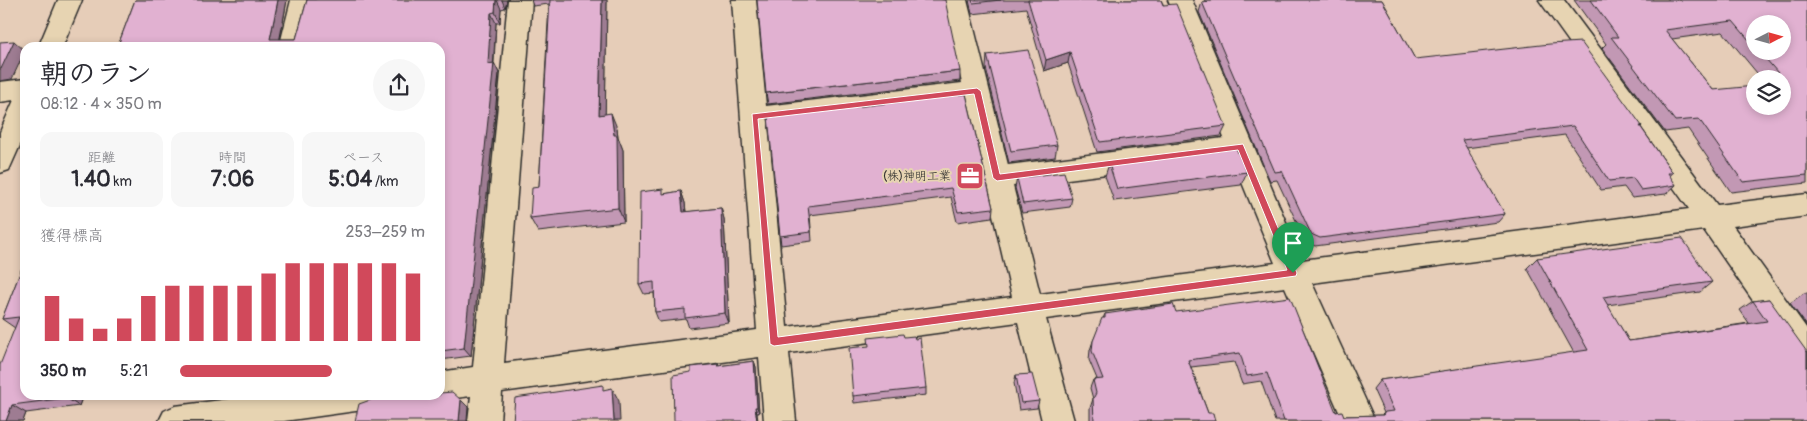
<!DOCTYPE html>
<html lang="ja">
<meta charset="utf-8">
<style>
body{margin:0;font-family:Pangolin,"Klee One",sans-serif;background:#f7f7f7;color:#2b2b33;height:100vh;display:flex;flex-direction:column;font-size:19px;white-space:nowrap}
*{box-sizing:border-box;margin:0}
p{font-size:16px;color:#7c7c81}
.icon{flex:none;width:28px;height:28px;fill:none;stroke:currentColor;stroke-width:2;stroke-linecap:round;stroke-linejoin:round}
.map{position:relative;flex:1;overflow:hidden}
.details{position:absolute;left:20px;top:42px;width:425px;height:358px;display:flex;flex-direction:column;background:#fff;border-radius:15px;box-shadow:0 2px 8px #0003}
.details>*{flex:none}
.needle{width:32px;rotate:84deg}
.buttons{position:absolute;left:1746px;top:15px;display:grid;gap:10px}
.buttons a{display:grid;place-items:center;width:45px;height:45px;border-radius:50%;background:#fff;box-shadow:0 2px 8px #0003;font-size:25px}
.pin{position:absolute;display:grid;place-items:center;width:42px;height:42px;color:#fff;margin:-51px -21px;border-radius:50% 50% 50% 0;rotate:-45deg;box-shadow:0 0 5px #0007}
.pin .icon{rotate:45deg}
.round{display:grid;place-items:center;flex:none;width:52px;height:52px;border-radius:26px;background:#f7f7f7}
.headline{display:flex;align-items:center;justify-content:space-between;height:85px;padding:0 20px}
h1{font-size:28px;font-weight:800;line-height:38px}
.stats{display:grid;grid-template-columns:repeat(3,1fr);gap:8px;height:85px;padding:5px 20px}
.stats div{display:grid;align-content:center;border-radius:12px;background:#f7f7f7;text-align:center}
.stats b{font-size:21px;font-weight:800}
.stats small{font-size:14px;font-weight:400}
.stats p{font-size:14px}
.chart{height:140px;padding:10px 20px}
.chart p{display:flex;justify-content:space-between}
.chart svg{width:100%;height:90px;margin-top:5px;stroke:#d1495b;stroke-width:6}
ul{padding:0 20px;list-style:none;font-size:16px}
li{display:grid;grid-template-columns:80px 60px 1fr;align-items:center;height:38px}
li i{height:12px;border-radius:6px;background:#d1495b}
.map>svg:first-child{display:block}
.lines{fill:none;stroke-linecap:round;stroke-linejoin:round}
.minor-casing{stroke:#2b2b2b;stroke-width:3}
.minor{fill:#e7d4b2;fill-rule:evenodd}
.wall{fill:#c298b4;stroke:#2b2b2b;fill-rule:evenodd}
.shaded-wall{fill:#9e7c92;stroke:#2b2b2b}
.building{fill:#e1b1d1;stroke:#2b2b2b;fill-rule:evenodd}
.route{fill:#d1495b;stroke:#fff;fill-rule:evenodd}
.labels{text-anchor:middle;stroke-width:4;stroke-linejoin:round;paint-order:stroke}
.poi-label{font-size:12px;fill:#2b2b2b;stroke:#e7d4b2;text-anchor:end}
</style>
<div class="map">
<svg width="1807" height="421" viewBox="0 0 1807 421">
<rect width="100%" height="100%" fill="#e6cdb8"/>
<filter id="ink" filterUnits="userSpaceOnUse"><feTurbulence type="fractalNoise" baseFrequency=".02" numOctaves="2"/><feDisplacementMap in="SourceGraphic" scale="10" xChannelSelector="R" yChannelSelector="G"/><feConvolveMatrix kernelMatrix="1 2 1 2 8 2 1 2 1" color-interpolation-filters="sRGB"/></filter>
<g filter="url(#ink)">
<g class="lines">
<defs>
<g id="minor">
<polygon points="58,0 82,0 62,48 38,48"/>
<polygon points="291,0 315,0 303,48 279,48"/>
<path d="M508 0H532L504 363 757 330 732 0H756L766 106 962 83 943 0H967L1008 165 1224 138 1168 0H1192L1302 260 1689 209 1539 0H1564L1717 205 1807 194V216L1733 226 1807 329V367L1796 363 1704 230 1312 283 1375 421H1343L1285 287 1046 319 1074 421H1042L1018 322 789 353 796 421H764L759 357 502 392 500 421H468L471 396 440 400 429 395H440V372L473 367ZM967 102 1012 297 787 327 768 125ZM1232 158 1275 263 1040 294 1013 186Z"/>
<polygon points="25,79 25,134 9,170 0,173 0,132 14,100 0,102 0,82"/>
<polygon points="260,395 385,395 381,405 370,409 284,421 159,421 164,411 175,406"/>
</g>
</defs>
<use href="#minor" class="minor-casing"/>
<use href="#minor" class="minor"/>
</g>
<g class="wall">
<polygon points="135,0 287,0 280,39 296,39 307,0 507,0 505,8 501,9 500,23 496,23 494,63 499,73 471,356 440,360 440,48 117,48"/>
<polygon points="531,0 607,0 605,114 617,128 618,137 623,150 624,222 538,232 530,218 539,187 549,4 533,6"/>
<polygon points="969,0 1161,0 1226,126 1221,136 1097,152 1068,63 1044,71 1026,8 972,14"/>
<polygon points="1204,0 1382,0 1415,59 1642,126 1641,127 1673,173 1669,176 1676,185 1666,194 1632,198 1624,187 1601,190 1565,135 1466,148 1505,214 1498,222 1315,246 1306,242 1277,180 1270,181 1199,12 1202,2 1205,2"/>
<path d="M1574 0H1807V183L1731 192 1688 129 1665 132 1602 48 1606 44ZM1755 24 1782 51H1755ZM1723 32 1762 79H1782L1755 106 1713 90 1672 39Z"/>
<polygon points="987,55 1057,145 1055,157 1009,163 986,68"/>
<polygon points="960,71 960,81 768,104 766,93"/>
<polygon points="966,94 993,208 992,217 957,222 951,197 810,215 812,241 781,245 780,236 768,117"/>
<polygon points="1109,164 1247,172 1241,185 1114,201 1105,176"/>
<polygon points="1017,178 1072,198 1070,207 1022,213 1015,188"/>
<polygon points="681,191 685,203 686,212 721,208 724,219 729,323 689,328 686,319 659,322 655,312 654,293 644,294 639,284 664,194"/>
<polygon points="1537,258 1712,282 1700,292 1607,305 1629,341 1749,323 1740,310 1753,301 1769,299 1807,421 1275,421 1261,381 1242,384 1234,362 1191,367 1208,413 1215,421 1090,421 1090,408 1093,399 1090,388 1093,380 1097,379 1089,360 1090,350 1093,341 1105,314 1176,312 1344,416 1382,415 1384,413 1373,389 1380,380 1574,353 1527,268"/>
<polygon points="25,260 83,395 79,406 26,413 23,421 0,421 15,328 2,319"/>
<polygon points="1804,293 1807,293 1807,326 1790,303"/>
<polygon points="904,337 926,388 926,395 854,403 853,396 869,346"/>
<polygon points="754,361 756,367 759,413 757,413 691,372 718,364 719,366"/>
<polygon points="1016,375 1039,401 1037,408 1019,410 1014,383"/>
</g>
<g class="shaded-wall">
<polygon points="278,0 287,0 278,48 270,39"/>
<polygon points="496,0 497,0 501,9 500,23 495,12"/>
<polygon points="502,0 507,0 505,8"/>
<polygon points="602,0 607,0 605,130 599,115"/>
<polygon points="491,13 496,23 493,69 494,63 499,73 471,356 464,348"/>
<polygon points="14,41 25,51 12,79 0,81 0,69"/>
<polygon points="1070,52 1068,63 1044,71 1046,60"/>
<polygon points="611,113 617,128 618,137 623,150 624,222 618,208 614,135"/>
<polygon points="681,191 685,203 687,223 683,212"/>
<polygon points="721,208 724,219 729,323 725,313"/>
<polygon points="754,361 756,367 759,413 757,407"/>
<polygon points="612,388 619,401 620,421 614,421"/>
<polygon points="67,395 83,395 79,406 66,398"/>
<polygon points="461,400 468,407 467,421 459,421"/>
<polygon points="12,405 26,413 23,421 6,421"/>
<polygon points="755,407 757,413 758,421 757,421"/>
</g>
<g class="building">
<polygon points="135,0 278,0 270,39 296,39 307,0 496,0 495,12 491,13 488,64 494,63 464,348 440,351 440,48 117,48"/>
<polygon points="550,0 602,0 599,115 611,113 614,135 617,135 618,208 530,218 532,188 539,187"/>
<polygon points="757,0 945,0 960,71 766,93"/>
<polygon points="972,0 1001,0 973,3"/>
<polygon points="1028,0 1161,0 1163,5 1176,4 1226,126 1100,142 1070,52 1046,60"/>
<polygon points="1212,0 1382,0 1415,59 1550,44 1581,42 1642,126 1640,126 1673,173 1668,173 1676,185 1641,190 1633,178 1609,181 1573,126 1462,140 1505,214 1320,238 1311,234 1282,171 1275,172 1202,2 1212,1"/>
<path d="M1591 0H1807V175L1743 182 1699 119 1675 121 1611 37H1618ZM1733 21 1755 47V24H1782V51H1759L1778 73 1769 74 1773 79H1782V106H1755V86L1713 90 1665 30Z"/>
<polygon points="14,41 1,69 0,69 0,42"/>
<polygon points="1028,50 1057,145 1011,151 987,55"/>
<polygon points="966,94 993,208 958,212 951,188 808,206 811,232 780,236 768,117"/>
<polygon points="1236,148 1247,172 1117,189 1109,164"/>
<polygon points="1064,172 1072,198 1023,204 1017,178"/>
<polygon points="663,189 663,194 681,191 683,212 721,208 725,313 685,318 685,309 655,312 654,282 639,284 640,192"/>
<polygon points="1682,238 1712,282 1603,297 1629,341 1767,321 1753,301 1769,299 1807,352 1807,421 1284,421 1267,373 1247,376 1240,353 1188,360 1208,413 1213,413 1215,421 1094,421 1093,399 1096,393 1093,380 1103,379 1092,351 1093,341 1102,318 1105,318 1105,314 1173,304 1176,312 1290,297 1336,412 1342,411 1344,416 1383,415 1385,412 1394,411 1380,380 1588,350 1537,258"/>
<polygon points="25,260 25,395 67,395 66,398 12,405 6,421 0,421 0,365 19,317 2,319"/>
<polygon points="903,334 904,337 914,336 915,339 920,338 926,388 853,396 849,348 869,346 868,338"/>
<polygon points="754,361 757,407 755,407 757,421 674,421 673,375 691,372 691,367 718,364 718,366"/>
<polygon points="1032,374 1039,401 1021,403 1016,375"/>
<polygon points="603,385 603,390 612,388 614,421 513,421 515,398"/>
<polygon points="452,392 461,400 459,421 355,421 359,404 373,399 375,395 440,395 440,393"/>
</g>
</g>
<path class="route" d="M977 88 981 91 1000 174 1243 144 1297 273 1296 276 774 346 770 344 752 114ZM974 94 993 178 997 181 1238 150 1287 270 778 337 758 119Z"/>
<defs>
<symbol id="office-square" viewBox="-11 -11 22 22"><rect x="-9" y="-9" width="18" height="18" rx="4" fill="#d1495b" stroke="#e7d4b2"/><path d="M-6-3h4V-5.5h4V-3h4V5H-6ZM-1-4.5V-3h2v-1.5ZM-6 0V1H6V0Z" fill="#fff"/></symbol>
</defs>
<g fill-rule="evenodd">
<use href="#office-square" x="954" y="160" width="32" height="32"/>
</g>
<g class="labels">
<g class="poi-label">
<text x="951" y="180">(株)神明工業</text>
</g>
</g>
</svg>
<div class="buttons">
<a><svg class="needle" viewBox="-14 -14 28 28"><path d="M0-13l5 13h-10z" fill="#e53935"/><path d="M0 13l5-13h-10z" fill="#7c7c81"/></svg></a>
<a><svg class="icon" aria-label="layers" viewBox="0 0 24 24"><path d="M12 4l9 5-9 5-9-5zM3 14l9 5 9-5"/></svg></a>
</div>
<div class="pin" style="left:1293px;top:273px;background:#1e9e55"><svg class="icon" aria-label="arrive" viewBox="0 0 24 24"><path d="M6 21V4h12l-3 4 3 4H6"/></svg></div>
<section class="details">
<div class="headline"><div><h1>朝のラン</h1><p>08:12 · 4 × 350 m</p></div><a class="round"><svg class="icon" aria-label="share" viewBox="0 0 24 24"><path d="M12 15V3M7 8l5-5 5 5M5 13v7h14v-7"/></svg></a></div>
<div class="stats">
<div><p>距離</p><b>1.40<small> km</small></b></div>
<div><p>時間</p><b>7:06</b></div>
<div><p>ペース</p><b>5:04<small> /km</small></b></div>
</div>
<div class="chart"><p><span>獲得標高</span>253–259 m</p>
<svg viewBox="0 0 160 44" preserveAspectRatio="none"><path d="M5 44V22M15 44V33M25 44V38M35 44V33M45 44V22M55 44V17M65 44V17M75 44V17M85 44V17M95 44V11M105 44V6M115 44V6M125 44V6M135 44V6M145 44V6M155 44V11"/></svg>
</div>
<ul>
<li><b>350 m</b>5:21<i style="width:62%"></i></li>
</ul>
</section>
</div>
